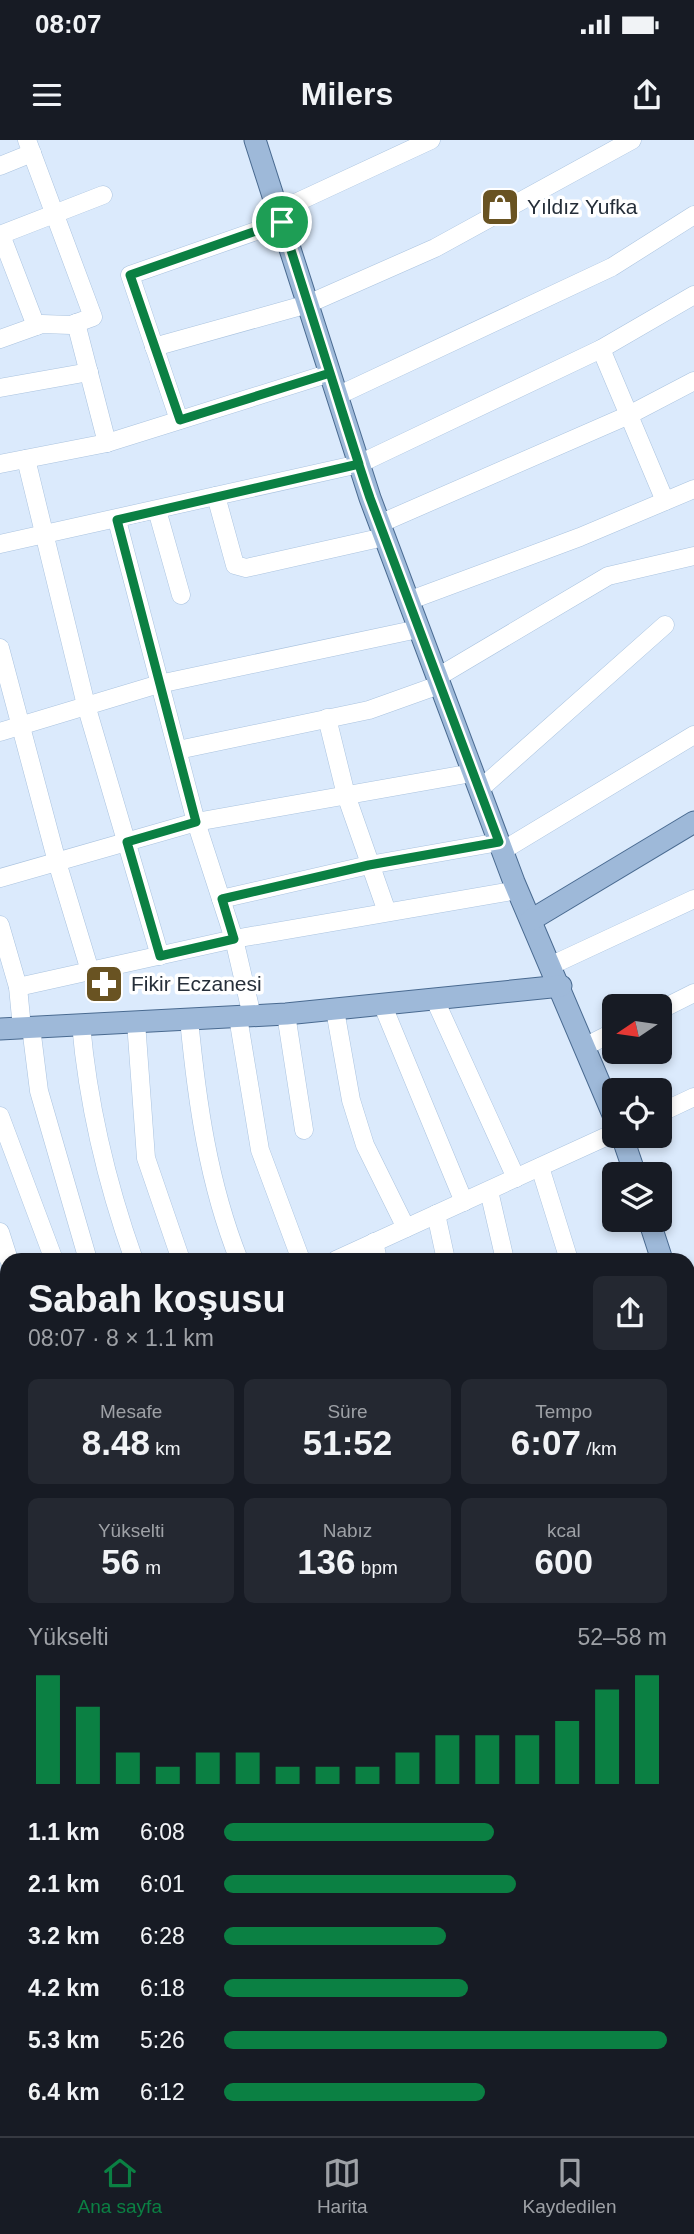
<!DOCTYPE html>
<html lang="tr">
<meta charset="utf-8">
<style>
body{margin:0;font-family:Helvetica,sans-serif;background:#242831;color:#f1f3f6;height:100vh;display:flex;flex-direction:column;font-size:26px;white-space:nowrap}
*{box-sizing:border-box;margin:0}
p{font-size:23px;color:#9ea1a6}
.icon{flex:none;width:38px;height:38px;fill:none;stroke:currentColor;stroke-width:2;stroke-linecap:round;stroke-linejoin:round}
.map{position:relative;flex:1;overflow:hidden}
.drawer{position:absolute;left:0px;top:1113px;width:695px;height:884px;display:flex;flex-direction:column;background:#171b24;border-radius:21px 21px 0 0;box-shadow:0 4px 10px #0003}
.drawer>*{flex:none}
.needle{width:46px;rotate:257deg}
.fabs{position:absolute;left:602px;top:854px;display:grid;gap:14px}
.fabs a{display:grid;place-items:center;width:70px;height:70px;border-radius:10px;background:#171b24;box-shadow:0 4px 10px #0003;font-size:35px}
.pin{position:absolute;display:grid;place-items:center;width:60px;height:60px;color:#fff;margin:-30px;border:4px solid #fff;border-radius:50%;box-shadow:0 2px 7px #0007}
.round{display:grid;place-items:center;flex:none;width:74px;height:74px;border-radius:10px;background:#242831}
.summary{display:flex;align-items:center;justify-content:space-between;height:119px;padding:0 28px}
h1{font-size:38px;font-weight:600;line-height:52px}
.stats{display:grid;grid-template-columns:repeat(3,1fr);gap:10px;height:119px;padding:7px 28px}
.stats div{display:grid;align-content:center;border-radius:10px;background:#242831;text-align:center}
.stats b{font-size:35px;font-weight:600}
.stats small{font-size:19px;font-weight:400}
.stats p{font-size:19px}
.chart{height:196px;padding:14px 28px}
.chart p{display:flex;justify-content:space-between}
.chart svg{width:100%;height:126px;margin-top:7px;stroke:#0b8043;stroke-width:6}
ul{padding:0 28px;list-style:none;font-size:23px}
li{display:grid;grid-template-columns:112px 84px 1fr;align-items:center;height:52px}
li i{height:18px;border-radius:9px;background:#0b8043}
.status{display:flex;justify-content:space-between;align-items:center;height:49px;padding:0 35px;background:#171b24;direction:ltr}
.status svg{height:19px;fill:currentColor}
header{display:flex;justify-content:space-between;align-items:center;height:91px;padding:0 28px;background:#171b24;font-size:32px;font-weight:600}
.tabs{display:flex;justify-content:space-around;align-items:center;height:98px;border-top:2px solid #363941;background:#171b24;font-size:19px;color:#9ea1a6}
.tabs a{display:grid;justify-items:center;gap:4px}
.tabs .active{color:#0b8043}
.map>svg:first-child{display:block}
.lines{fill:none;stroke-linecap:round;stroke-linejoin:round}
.minor-casing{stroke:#aac3df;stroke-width:19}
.major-casing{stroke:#496a90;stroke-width:23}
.minor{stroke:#fff;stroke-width:18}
.major{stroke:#9eb9d9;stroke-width:21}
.route-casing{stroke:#fff;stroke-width:14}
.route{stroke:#0b8043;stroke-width:9}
.labels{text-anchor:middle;stroke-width:7;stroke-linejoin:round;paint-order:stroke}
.poi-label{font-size:21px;fill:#252e39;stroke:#fff;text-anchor:start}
</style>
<div class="status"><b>08:07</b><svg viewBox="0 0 49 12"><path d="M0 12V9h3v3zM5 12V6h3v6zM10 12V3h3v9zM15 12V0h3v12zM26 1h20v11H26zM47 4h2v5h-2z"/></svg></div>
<header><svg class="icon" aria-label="menu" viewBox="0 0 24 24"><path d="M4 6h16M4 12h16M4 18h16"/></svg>Milers<svg class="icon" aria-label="share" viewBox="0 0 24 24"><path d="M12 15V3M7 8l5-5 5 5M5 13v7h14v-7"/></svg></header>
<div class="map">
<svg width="694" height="1996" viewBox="0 0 694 1996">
<rect width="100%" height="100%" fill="#dbeafc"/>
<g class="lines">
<defs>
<g id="minor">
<polyline points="0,26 32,13"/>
<polyline points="278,71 431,0"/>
<polyline points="0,95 103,55"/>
<polyline points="1,95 36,186"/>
<polyline points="76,183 107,303"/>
<polyline points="0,199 42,184 71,185 93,177 27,0"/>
<polyline points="154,207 308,164 435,108 632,0"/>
<polyline points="601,209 665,361"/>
<polyline points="0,248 89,232"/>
<polyline points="337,256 612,127 694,75"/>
<polyline points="179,280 130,135 282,82"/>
<polyline points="26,319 86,565 160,816"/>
<polyline points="0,324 107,303 330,233"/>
<polyline points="216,356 235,425 246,428 384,397"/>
<polyline points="157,370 181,455"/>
<polyline points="117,380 196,682 234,799 252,876"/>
<polyline points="379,384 629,275 694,241"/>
<polyline points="0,404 359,324 601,209 694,155"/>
<polyline points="408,461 580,397 694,349"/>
<polyline points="0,508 57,722 90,831"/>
<polyline points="436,538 608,436 694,416"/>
<polyline points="327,578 346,655 387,772"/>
<polyline points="0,592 159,544 418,489"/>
<polyline points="178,610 369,570 439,545"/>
<polyline points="479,650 665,485"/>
<polyline points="502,711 694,595"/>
<polyline points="0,738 196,682 472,633"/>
<polyline points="221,759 369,725 499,702"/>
<polyline points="0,785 18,847 22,888"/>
<polyline points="552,825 694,759"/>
<polyline points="18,847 234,799 518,750"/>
<polyline points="435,860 516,1038"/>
<polyline points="383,866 464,1062"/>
<polyline points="335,870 351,960 365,1005 406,1088"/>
<polyline points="660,870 694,853"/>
<polyline points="286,874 304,990"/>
<polyline points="238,877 260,1010 301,1120"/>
<path d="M189 879C197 962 208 1042 239 1120"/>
<polyline points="136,882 146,1018 181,1120"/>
<path d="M81 884C88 965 107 1044 134 1120"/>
<polyline points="31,887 39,951 88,1120"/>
<polyline points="586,906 614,892"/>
<polyline points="660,973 694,957"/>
<polyline points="0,976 54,1120"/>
<polyline points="540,1027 569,1120"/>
<polyline points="489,1051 505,1120"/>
<polyline points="436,1074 446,1120"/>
<polyline points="0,1092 9,1120"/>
<polyline points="374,1102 378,1120"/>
<polyline points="336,1120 614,993"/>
<polyline points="688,1167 694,1164"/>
<polyline points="0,1237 7,1235"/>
<polyline points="0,1262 7,1294"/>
<polyline points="688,1362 694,1361"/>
<polyline points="688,1423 694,1422"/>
<polyline points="0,1489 7,1488"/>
<polyline points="0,1590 7,1589"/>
<polyline points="0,1605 7,1645"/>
<polyline points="0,1792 7,1791"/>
<polyline points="688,1914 694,1913"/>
<polyline points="198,1990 200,1996"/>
<polyline points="259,1990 261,1996"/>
<polyline points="369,1990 370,1996"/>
<polyline points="453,1990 455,1996"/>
<polyline points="539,1990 540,1996"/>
<polyline points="299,1996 329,1990"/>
</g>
<g id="major">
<polyline points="255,0 370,358 514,742 614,977"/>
<polyline points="531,780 694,682"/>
<polyline points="0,889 286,874 561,846"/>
<polyline points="622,996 635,1034"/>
<polyline points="649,1080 662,1120"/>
<polyline points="688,1200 694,1222"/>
<polyline points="688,1533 694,1530"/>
<polyline points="688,1575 694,1575"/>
<polyline points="0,1666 7,1666"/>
<polyline points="0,1703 7,1702"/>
</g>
</defs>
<use href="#minor" class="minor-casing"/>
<use href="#major" class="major-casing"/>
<use href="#minor" class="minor"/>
<use href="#major" class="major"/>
</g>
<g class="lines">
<defs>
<path id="route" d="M282 82 359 324 117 380 196 682 127 702 160 816 234 799 222 759 369 725 499 702 370 358C356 317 343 275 330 233L180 280 130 135 282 82"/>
</defs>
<use href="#route" class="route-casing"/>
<use href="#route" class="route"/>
</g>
<defs>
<symbol id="shop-square" viewBox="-11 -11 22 22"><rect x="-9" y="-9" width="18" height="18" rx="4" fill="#695322" stroke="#fff"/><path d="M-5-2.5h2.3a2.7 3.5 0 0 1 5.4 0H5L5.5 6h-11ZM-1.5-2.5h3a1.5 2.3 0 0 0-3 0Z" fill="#fff"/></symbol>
<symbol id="pharmacy-square" viewBox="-11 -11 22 22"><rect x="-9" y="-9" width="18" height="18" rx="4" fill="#695322" stroke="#fff"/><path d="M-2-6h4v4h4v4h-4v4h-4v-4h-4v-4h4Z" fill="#fff"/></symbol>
</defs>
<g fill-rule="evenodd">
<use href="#shop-square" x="478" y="45" width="44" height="44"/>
<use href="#pharmacy-square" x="82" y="822" width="44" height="44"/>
</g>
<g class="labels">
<g class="poi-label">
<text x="527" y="74">Yıldız Yufka</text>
<text x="131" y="851">Fikir Eczanesi</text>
</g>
</g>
</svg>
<div class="fabs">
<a><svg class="needle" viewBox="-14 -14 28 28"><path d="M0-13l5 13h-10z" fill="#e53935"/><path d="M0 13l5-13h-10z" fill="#9ea1a6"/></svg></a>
<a><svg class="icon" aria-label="locate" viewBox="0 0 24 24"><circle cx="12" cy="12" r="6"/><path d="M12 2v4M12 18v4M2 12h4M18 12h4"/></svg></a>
<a><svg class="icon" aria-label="layers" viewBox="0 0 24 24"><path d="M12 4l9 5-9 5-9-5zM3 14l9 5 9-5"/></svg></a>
</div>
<div class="pin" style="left:282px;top:82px;background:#1e9e55"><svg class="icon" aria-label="arrive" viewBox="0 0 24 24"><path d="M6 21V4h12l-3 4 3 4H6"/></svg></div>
<section class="drawer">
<div class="summary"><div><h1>Sabah koşusu</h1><p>08:07 · 8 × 1.1 km</p></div><a class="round"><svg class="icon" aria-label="share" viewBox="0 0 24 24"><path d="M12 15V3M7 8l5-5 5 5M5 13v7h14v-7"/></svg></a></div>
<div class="stats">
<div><p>Mesafe</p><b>8.48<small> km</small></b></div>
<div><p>Süre</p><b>51:52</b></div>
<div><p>Tempo</p><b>6:07<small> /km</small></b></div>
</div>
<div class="stats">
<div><p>Yükselti</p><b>56<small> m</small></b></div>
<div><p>Nabız</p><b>136<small> bpm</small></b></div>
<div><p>kcal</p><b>600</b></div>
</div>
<div class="chart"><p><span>Yükselti</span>52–58 m</p>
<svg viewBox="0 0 160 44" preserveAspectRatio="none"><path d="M5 44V6M15 44V17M25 44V33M35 44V38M45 44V33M55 44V33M65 44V38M75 44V38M85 44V38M95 44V33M105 44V27M115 44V27M125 44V27M135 44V22M145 44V11M155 44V6"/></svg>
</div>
<ul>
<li><b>1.1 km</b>6:08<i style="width:61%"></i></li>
<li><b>2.1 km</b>6:01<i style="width:66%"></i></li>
<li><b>3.2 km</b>6:28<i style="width:50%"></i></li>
<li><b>4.2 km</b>6:18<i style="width:55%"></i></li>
<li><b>5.3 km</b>5:26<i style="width:100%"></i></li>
<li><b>6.4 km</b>6:12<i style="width:59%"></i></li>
</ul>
</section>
</div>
<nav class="tabs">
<a class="active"><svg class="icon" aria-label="home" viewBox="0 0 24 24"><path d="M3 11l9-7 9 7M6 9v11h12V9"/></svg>Ana sayfa</a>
<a><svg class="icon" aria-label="map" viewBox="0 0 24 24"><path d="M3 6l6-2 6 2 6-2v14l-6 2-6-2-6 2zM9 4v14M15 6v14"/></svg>Harita</a>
<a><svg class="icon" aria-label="saved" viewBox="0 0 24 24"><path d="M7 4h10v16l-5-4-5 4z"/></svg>Kaydedilen</a>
</nav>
